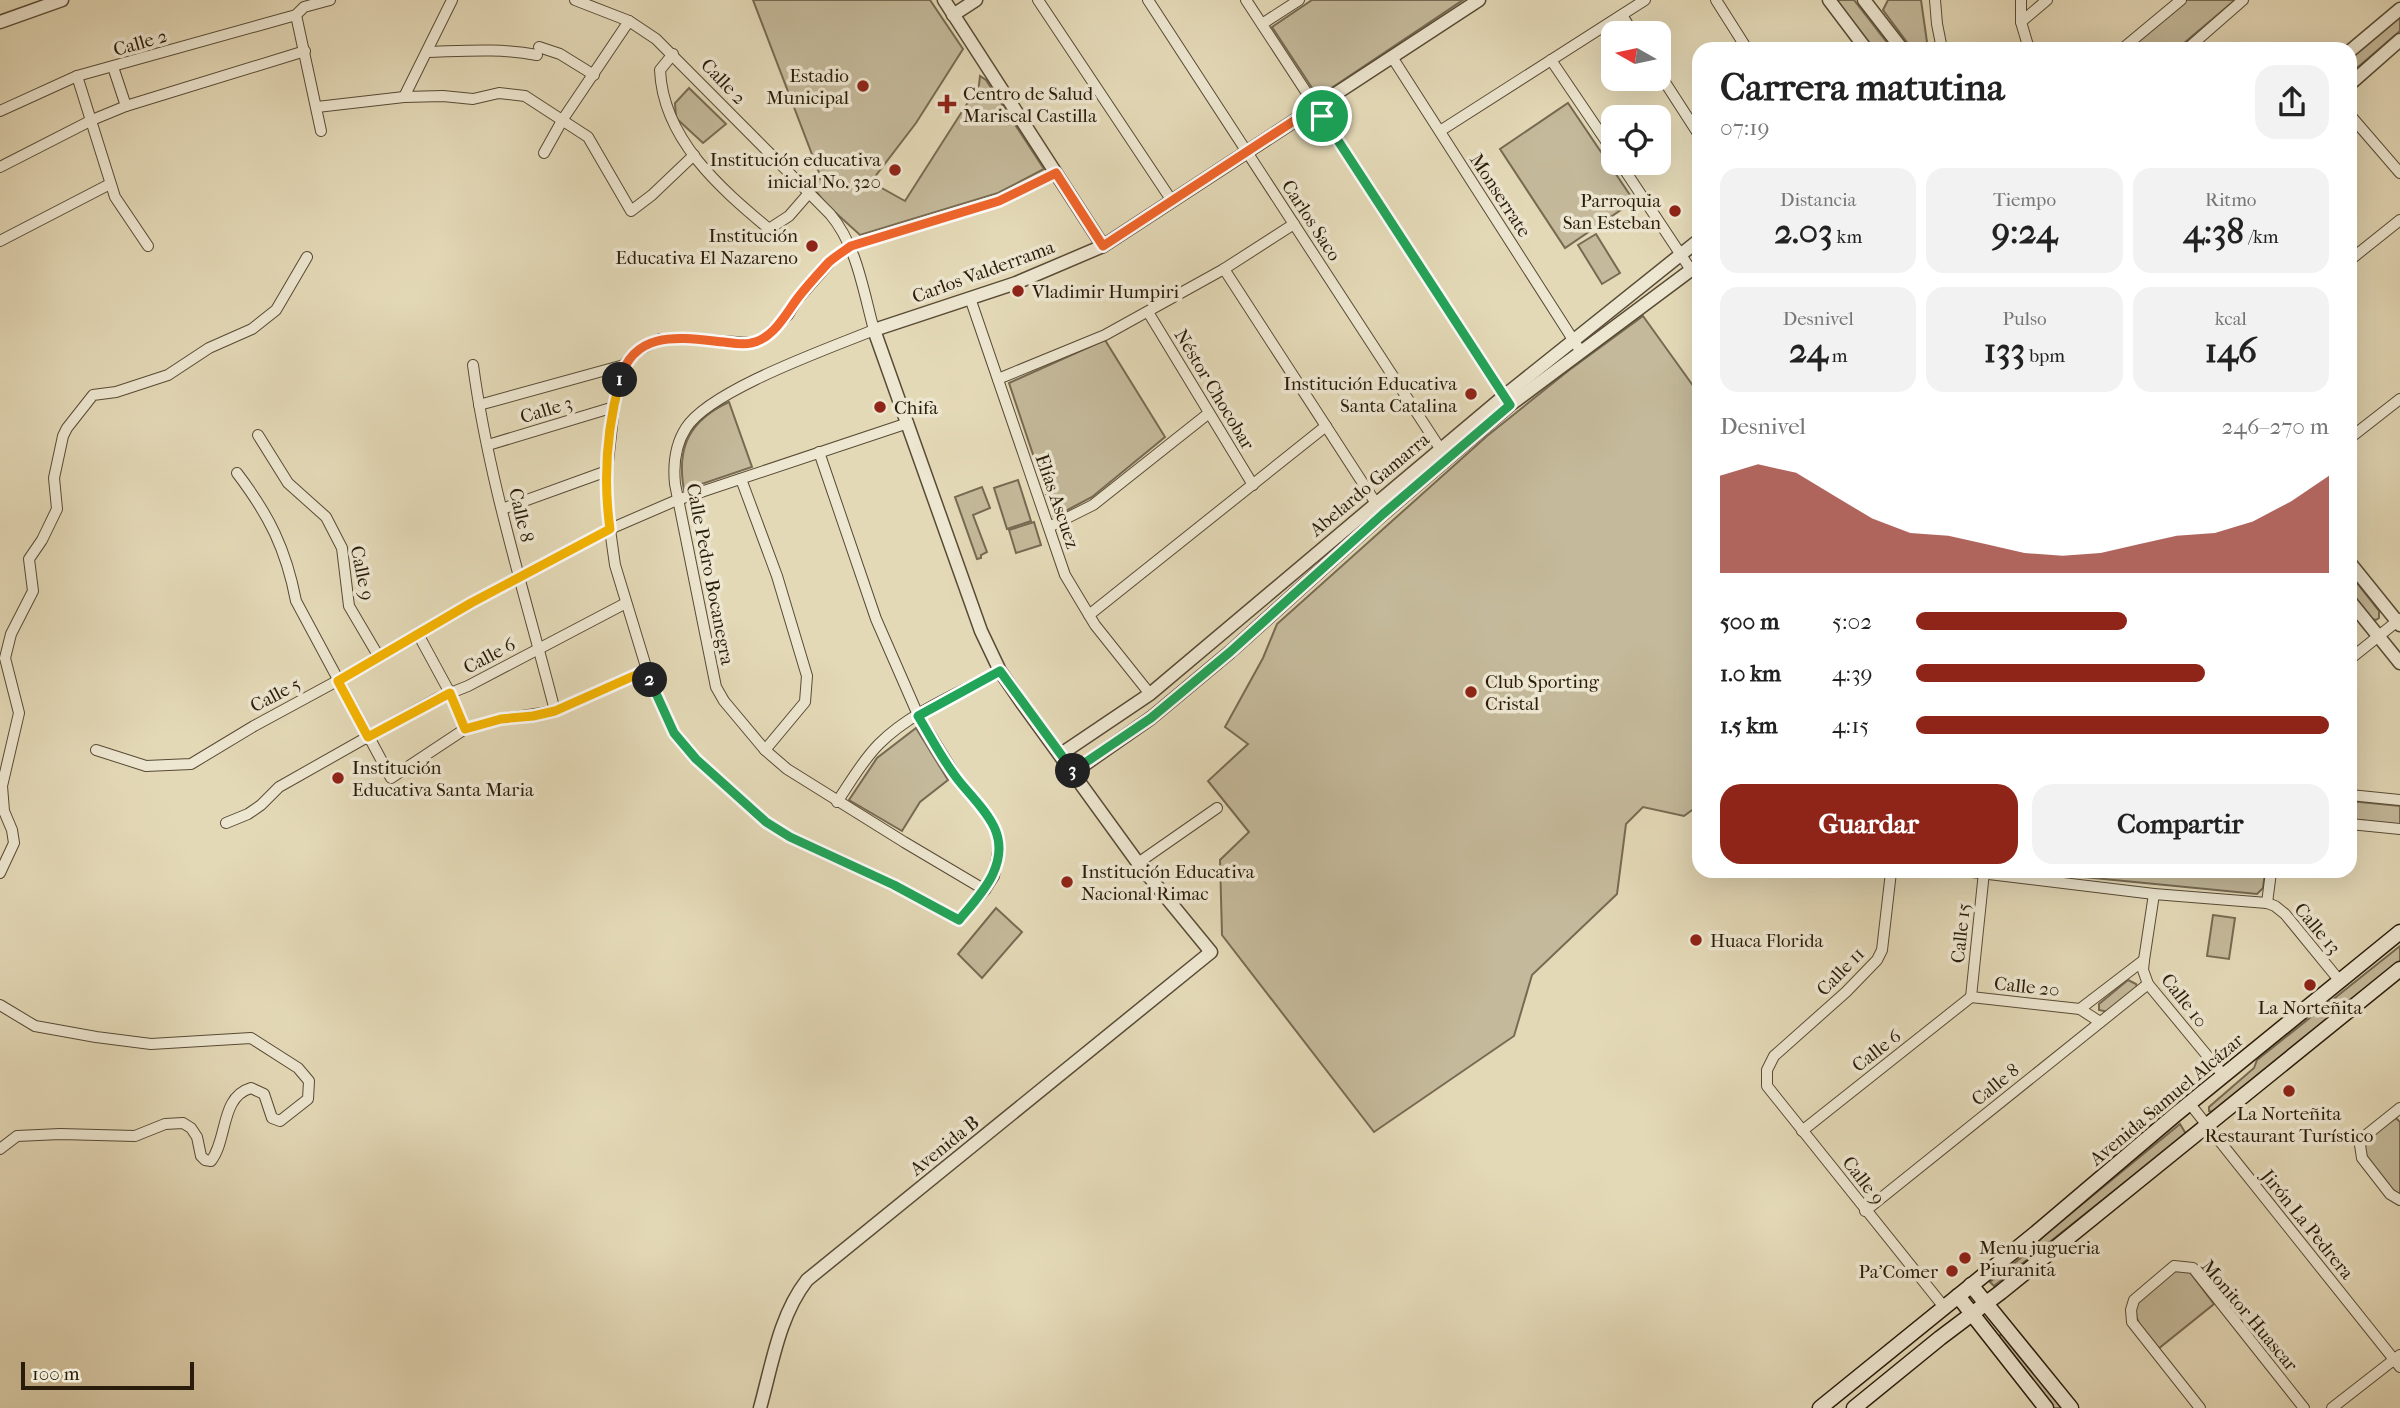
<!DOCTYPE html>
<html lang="es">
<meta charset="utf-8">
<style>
body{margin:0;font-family:"IM FELL French Canon",serif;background:#f2f2f2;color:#222;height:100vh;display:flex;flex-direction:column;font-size:26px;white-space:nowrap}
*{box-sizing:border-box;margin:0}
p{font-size:23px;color:#767676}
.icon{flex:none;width:38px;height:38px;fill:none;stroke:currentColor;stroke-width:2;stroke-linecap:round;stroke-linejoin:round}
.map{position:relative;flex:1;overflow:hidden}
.drawer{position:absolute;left:1692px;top:42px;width:665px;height:836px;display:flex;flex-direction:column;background:#fff;border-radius:21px;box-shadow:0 7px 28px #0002}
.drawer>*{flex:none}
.needle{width:46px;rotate:279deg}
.buttons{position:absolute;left:1601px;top:21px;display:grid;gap:14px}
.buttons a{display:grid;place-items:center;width:70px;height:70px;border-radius:14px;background:#fff;box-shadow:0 7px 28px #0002;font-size:35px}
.scale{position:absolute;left:21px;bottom:18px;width:173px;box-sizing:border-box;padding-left:7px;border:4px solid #2a1c0a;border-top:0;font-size:19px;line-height:24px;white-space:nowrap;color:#2a1c0a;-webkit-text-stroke:5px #ede6d0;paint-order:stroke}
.pin{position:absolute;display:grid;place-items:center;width:60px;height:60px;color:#fff;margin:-30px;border:4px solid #fff;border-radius:50%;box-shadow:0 2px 7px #0007}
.km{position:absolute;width:35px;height:35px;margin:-18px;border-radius:50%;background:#222;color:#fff;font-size:19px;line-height:35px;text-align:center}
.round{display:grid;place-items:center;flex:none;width:74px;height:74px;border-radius:21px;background:#f2f2f2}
.overview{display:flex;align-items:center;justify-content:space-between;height:119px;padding:0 28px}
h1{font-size:38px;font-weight:700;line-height:52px}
.stats{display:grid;grid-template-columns:repeat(3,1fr);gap:10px;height:119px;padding:7px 28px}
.stats div{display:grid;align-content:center;border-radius:18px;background:#f2f2f2;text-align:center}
.stats b{font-size:35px;font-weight:700}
.stats small{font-size:19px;font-weight:400}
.stats p{font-size:19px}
.chart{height:196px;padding:14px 28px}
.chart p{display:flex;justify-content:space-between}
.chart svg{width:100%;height:126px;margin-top:7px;fill:#8f2418;opacity:.7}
.action{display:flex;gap:14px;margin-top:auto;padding:14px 28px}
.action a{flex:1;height:80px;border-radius:21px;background:#8f2418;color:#fff;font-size:28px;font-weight:700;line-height:80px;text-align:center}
.action a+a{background:#f2f2f2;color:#222}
ul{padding:0 28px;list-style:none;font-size:23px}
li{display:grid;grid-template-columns:112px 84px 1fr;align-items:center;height:52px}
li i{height:18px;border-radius:9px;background:#8f2418}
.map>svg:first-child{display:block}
.green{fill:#c4b99a;stroke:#776a52;stroke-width:2}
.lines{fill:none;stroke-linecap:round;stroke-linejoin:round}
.minor-casing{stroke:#584b35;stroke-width:12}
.tertiary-casing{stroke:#584b35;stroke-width:15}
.secondary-casing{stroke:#2a1c0a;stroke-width:17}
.minor{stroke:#ede6d0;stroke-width:10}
.tertiary{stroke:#ede6d0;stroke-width:12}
.secondary{stroke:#ede6d0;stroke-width:14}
.split-1-casing{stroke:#fff;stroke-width:14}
.split-2-casing{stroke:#fff;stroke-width:14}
.split-3-casing{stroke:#fff;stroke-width:14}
.split-4-casing{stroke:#fff;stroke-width:14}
.split-1{stroke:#f0652b;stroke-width:9}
.split-2{stroke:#f5b400;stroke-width:9}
.split-3{stroke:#22a559;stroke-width:9}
.split-4{stroke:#22a559;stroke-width:9}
.poi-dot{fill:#8f2418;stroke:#ede6d0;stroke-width:2.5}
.labels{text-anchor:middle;stroke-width:7;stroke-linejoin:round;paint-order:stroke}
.street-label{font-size:19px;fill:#2a1c0a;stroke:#ede6d0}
.poi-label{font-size:19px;fill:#2a1c0a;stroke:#ede6d0;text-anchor:start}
</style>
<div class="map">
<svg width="2400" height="1408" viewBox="0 0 2400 1408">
<rect width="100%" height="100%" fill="#e4d9b7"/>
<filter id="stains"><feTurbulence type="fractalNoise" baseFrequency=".00286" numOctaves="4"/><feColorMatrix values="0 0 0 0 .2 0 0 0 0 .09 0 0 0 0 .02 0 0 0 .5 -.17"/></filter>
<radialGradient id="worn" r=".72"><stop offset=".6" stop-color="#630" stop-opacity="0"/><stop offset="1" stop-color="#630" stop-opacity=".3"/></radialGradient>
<g class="green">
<polygon points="753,0 930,0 963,49 916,123 871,182 905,201 979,85 980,76 986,80 1044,169 998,193 860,235 826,204 812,186 821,178"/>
<polygon points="1312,0 1463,0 1318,97 1272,27"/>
<polygon points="1836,0 1854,0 1892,49 1873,49"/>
<polygon points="1888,0 1921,0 1928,49 1912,49 1883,10"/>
<polygon points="2183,0 2235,0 2177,49 2123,49"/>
<polygon points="2400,17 2400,31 2350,74 2350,58"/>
<polygon points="689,88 726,124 703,143 676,118 675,103"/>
<polygon points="1568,103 1634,201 1565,248 1500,149"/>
<polygon points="1596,234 1620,273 1602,284 1578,245"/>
<polygon points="1643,316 1699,394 1699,805 1684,816 1643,807 1626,824 1617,894 1532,975 1514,1036 1374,1132 1222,935 1220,860 1249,832 1208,781 1248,744 1225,727 1263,658 1277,624 1487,436 1568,371"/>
<polygon points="1105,340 1165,437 1092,497 1054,517 1009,383"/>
<path d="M729 402 752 467 684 490C676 447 690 420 729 402Z"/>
<polygon points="1018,480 1031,521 1007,529 994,488"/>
<polygon points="982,487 990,508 973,515 987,552 981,555 981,558 977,559 955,497"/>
<polygon points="1034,522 1041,545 1016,553 1009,530"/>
<polygon points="2350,574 2379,611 2379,618 2376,620 2369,618 2350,594"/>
<polygon points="916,728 948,780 920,802 902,831 849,800 877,758"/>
<polygon points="2350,801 2400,806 2400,825 2350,819"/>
<polygon points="2032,872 2265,872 2263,888 2257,894"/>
<polygon points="996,908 1022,932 982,978 958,954"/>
<polygon points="2213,915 2235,918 2229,959 2207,956"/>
<polygon points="2400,946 2400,962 2213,1112 2209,1111 2209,1107 2254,1068 2257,1060"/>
<polygon points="2128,980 2136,984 2137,987 2108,1012 2099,1010 2099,1004"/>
<path d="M2396 1118 2400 1122V1199C2389 1186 2353 1155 2368 1138 2375 1130 2388 1124 2396 1118Z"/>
<polygon points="2180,1124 2186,1134 1994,1286 1990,1282 2036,1246 2042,1237"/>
<path d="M2175 1270 2189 1271 2214 1304 2158 1349C2147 1335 2131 1321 2137 1302Z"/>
<polygon points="2004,1332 2064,1408 2052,1408 1997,1338"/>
</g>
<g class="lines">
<defs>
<g id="minor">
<polyline points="452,0 404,97 443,96 473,99 499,93 525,96 588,137 631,211 652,195 694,155"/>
<path d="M575 0 629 21 656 39 830 214C857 246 863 290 874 330 830 348 710 390 686 428 675 445 673 464 675 484L716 687 724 701 765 750 787 769 904 842 985 890"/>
<polyline points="1038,0 1172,201"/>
<polyline points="1148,0 1443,453"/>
<polyline points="1246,0 1508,401"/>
<polyline points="1716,0 1747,49"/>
<polyline points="1935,0 1937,24 1942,49"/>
<polyline points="2021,0 2021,22 2029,49"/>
<polyline points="296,15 321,131"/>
<polyline points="1622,15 1633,33"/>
<polyline points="2021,22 2047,0"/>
<polyline points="1262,24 1299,0"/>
<polyline points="539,47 560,54 594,75"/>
<polyline points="2122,49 2181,0"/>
<polyline points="2187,49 2243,0"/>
<path d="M427 52C465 51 500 48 537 55"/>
<path d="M673 54 660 70C663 139 720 188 769 229L789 216 809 193"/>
<polyline points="1392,57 1581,352"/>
<polyline points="1551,60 1614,153"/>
<polyline points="113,67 126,106"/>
<polyline points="1659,73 1699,135"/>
<polyline points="77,76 115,197 148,246"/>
<polyline points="317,107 404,97"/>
<polyline points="0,111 77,76 296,15 304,7 330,0"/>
<polyline points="2350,115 2400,173"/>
<polyline points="1440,131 1645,0"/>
<polyline points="544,153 563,119 629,21"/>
<polyline points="1620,163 1691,270"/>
<polyline points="0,167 92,120 126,106 305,51"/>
<polyline points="0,241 110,184"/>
<polyline points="2350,260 2400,220"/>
<polyline points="1224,269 1379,508"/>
<polyline points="970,298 1065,575 1095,625 1150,694"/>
<polyline points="1148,312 1253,485"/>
<path d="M473 365C489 483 526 597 555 711"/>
<polyline points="998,379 1105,335 1224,269 1294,224"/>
<polyline points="479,405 624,365"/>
<polyline points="258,435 288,483 326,517 342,548 349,606 379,657"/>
<polyline points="2350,438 2400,399"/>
<polyline points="488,445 614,407"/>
<polyline points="819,452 876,619 918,715 957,778 981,807 995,829 999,845 994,876 985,890 959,920 894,885 790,837 766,822 696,759 674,733 661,706 647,670 615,565 607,508 607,471 614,407 624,365 634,353 660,339 691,339 751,343 763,339 788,315 797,300 831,261 851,246 999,201 1056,173"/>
<path d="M237 473C269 515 286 549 296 601L391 778 465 729 501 719 555 711 647 670"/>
<polyline points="741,479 777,576 807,676 805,702 765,750"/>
<polyline points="502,509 607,471"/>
<polyline points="1049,527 1093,505 1209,413"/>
<polyline points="1089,615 1326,426"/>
<polyline points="418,634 450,693 465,729"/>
<polyline points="2350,659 2400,619"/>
<polyline points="96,750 146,766 191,764 254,726 337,681 471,603 610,529 677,500 908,423"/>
<polyline points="2350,795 2400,800"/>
<path d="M837 802C850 783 862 761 879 744 912 711 960 693 1000 671"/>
<polyline points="226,823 248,814 261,805 279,787 378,731 438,698 468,686 626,603"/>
<polyline points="2350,824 2400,829"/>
<polyline points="1138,863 1217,808"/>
<polyline points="1891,872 1882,950 1877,960 1846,992 1774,1056 1767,1070 1767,1086 1944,1307"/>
<polyline points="1972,872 2154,894 2267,903 2275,906 2285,914 2339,980"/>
<polyline points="0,873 14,843 12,830 4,811 2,786 19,713 5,658 11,634 33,591 29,559 42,540 57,509 54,478 63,436 67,428 93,395 116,392 168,375 209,348 252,329 276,310 307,257"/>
<polyline points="2154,894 2144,960 2143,970 2148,984 2224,1076"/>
<polyline points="2267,903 2271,872"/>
<polyline points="1971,997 2080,1009 2100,1022"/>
<polyline points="1971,997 1984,872"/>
<path d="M0 1005 35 1026 96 1037 151 1044 251 1038 298 1068 309 1081 308 1099 280 1121 272 1118 264 1094 251 1088C220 1097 228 1139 211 1161L205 1160 201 1156 197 1137 191 1128 183 1123 165 1124 135 1136 60 1134 17 1136 0 1149"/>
<polyline points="2080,1009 2144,960"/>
<polyline points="2190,1104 2400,1367"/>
<polyline points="2400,1108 2365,1136 2360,1145 2362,1158 2390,1194 2400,1200"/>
<polyline points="1802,1131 1971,997"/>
<polyline points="1865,1211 2148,984"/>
<polyline points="2200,1408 2132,1322 2131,1310 2134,1300 2174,1266 2193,1268 2304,1408"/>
<polyline points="2332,1408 2400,1355"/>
</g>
<g id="tertiary">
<polyline points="944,0 1103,246"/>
<polyline points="1829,0 1866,49"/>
<polyline points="1864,0 1902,49"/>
<polyline points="953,15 976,0"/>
<polyline points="0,22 62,0"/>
<polyline points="2350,51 2400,9"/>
<polyline points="2350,84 2400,40"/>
<polyline points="2350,563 2400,625"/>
<polyline points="2350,601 2400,663"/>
<polyline points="1061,754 1150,694 1504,396 1699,240"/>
<polyline points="1074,772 1151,718 1230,652 1383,514 1510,405 1699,264"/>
<path d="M760 1408C772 1365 779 1316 807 1280L1211 952 1138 863 1022 703 1000 671 981 631 874 330 1016 283 1103 246 1479 0"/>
</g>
<g id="secondary">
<polyline points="1971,1285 2071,1408"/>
<polyline points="1958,1296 2046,1408"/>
<polyline points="1820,1408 2036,1233 2175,1115 2400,932"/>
<polyline points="1854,1408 1940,1338 2001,1292 2400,969"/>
</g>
</defs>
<use href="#minor" class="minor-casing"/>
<use href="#tertiary" class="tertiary-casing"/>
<use href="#secondary" class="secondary-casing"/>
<use href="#minor" class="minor"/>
<use href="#tertiary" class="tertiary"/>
<use href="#secondary" class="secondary"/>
</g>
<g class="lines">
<defs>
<path id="split-1" d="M620 380C634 328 683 338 724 342 732 343 743 345 751 343 773 339 785 315 797 299 806 287 818 274 829 262 836 256 844 251 851 246L999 201 1056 173 1103 246 1315 107 1322 116"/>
<path id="split-2" d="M620 380C607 428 603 479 610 529L471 603 338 681 368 737 450 693 465 729 501 719 533 716 555 711 647 670 650 680"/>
<path id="split-3" d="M650 680 674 733 696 759 766 822 790 837 894 885 959 920C980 895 1010 865 995 829 987 811 971 796 959 781 943 761 931 737 918 716L1000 671 1073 771"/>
<polyline id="split-4" points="1073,771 1151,718 1230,652 1383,514 1510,405 1322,116"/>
</defs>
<use href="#split-1" class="split-1-casing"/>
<use href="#split-2" class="split-2-casing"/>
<use href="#split-3" class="split-3-casing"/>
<use href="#split-4" class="split-4-casing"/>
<use href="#split-1" class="split-1"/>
<use href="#split-2" class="split-2"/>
<use href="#split-3" class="split-3"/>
<use href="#split-4" class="split-4"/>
</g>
<g class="poi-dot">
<circle cx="863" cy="86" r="7"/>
<path d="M943.5 93.5h7v7h7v7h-7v7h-7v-7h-7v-7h7z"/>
<circle cx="895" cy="170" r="7"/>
<circle cx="1675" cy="211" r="7"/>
<circle cx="812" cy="246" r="7"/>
<circle cx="1018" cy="291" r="7"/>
<circle cx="1471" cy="394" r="7"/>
<circle cx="880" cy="407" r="7"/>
<circle cx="1471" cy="692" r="7"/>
<circle cx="338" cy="778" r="7"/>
<circle cx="1067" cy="882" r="7"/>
<circle cx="1696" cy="940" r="7"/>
<circle cx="2310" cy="985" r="7"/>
<circle cx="2289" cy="1091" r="7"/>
<circle cx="1965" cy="1258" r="7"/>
<circle cx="1952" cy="1271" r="7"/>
</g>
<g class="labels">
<g class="street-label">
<text transform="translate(140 42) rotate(-16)" y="7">Calle 2</text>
<text transform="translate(724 81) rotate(46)" y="7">Calle 2</text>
<text transform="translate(1501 195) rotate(57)" y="7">Monserrate</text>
<text transform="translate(1312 220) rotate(57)" y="7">Carlos Saco</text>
<text transform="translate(983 271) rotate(-20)" y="7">Carlos Valderrama</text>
<text transform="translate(1215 389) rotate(59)" y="7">Néstor Chocobar</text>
<text transform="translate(546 409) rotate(-17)" y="7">Calle 3</text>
<text transform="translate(1369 484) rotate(-40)" y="7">Abelardo Gamarra</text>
<text transform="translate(1058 501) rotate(71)" y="7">Elías Ascuez</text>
<text transform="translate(522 515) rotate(77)" y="7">Calle 8</text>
<text transform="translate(363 573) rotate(78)" y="7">Calle 9</text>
<text transform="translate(711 574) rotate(79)" y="7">Calle Pedro Bocanegra</text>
<text transform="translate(489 655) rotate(-28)" y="7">Calle 6</text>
<text transform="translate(275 694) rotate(-28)" y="7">Calle 5</text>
<text transform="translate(2318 928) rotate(50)" y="7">Calle 13</text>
<text transform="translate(1960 933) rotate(-84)" y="7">Calle 15</text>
<text transform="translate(1840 971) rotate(-46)" y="7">Calle 11</text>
<text transform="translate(2027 986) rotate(6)" y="7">Calle 20</text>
<text transform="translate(2185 1000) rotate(52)" y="7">Calle 10</text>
<text transform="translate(1876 1050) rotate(-38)" y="7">Calle 6</text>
<text transform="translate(1995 1084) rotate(-39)" y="7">Calle 8</text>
<text transform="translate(2166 1099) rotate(-40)" y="7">Avenida Samuel Alcázar</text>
<text transform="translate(944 1145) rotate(-39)" y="7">Avenida B</text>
<text transform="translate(1864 1180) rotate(52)" y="7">Calle 9</text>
<text transform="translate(2308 1224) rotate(51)" y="7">Jirón La Pedrera</text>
<text transform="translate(2250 1315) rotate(50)" y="7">Monitor Huascar</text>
</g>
<g class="poi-label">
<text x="849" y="82" text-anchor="end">Estadio<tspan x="849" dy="22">Municipal</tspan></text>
<text x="963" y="100">Centro de Salud<tspan x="963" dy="22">Mariscal Castilla</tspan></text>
<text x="881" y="166" text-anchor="end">Institución educativa<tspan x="881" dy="22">inicial No. 320</tspan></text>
<text x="1661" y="207" text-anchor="end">Parroquia<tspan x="1661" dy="22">San Esteban</tspan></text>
<text x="798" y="242" text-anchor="end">Institución<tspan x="798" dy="22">Educativa El Nazareno</tspan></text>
<text x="1032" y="298">Vladimir Humpiri</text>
<text x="1457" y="390" text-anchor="end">Institución Educativa<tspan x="1457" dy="22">Santa Catalina</tspan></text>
<text x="894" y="414">Chifa</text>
<text x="1485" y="688">Club Sporting<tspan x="1485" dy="22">Cristal</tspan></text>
<text x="352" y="774">Institución<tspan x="352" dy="22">Educativa Santa Maria</tspan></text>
<text x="1081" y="878">Institución Educativa<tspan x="1081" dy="22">Nacional Rimac</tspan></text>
<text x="1710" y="947">Huaca Florida</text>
<text x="2310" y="1014" text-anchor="middle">La Norteñita</text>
<text x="2289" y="1120" text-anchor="middle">La Norteñita<tspan x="2289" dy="22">Restaurant Turístico</tspan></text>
<text x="1979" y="1254">Menu jugueria<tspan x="1979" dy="22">Piuranita</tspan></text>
<text x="1938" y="1278" text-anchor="end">Pa'Comer</text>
</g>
</g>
<rect width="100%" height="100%" filter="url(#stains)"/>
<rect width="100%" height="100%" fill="url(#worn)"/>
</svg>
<div class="buttons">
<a><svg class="needle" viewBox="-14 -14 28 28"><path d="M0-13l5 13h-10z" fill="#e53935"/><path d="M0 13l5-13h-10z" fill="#767676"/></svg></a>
<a><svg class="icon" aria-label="locate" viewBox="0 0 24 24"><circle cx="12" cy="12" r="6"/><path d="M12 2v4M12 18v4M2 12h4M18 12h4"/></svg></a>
</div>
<div class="scale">100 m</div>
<div class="pin" style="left:1322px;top:116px;background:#1e9e55"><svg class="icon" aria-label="arrive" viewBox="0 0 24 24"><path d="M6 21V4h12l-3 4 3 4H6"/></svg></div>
<b class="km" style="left:620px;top:380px">1</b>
<b class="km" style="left:650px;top:680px">2</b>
<b class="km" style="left:1073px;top:771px">3</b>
<section class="drawer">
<div class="overview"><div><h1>Carrera matutina</h1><p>07:19</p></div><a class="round"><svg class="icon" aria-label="share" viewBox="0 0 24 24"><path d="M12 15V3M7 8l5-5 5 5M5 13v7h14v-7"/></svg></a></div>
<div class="stats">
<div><p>Distancia</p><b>2.03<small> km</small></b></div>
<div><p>Tiempo</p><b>9:24</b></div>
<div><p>Ritmo</p><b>4:38<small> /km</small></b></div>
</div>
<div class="stats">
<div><p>Desnivel</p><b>24<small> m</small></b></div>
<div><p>Pulso</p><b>133<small> bpm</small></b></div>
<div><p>kcal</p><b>146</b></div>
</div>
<div class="chart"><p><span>Desnivel</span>246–270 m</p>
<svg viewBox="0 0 160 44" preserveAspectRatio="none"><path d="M0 44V10L10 6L20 9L30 17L40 25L50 30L60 31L70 34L80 37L90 38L100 37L110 34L120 31L130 30L140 26L150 19L160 10V44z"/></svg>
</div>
<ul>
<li><b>500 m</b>5:02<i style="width:51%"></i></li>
<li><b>1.0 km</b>4:39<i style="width:70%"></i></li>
<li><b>1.5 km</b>4:15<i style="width:100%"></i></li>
</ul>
<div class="action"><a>Guardar</a><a>Compartir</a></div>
</section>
</div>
